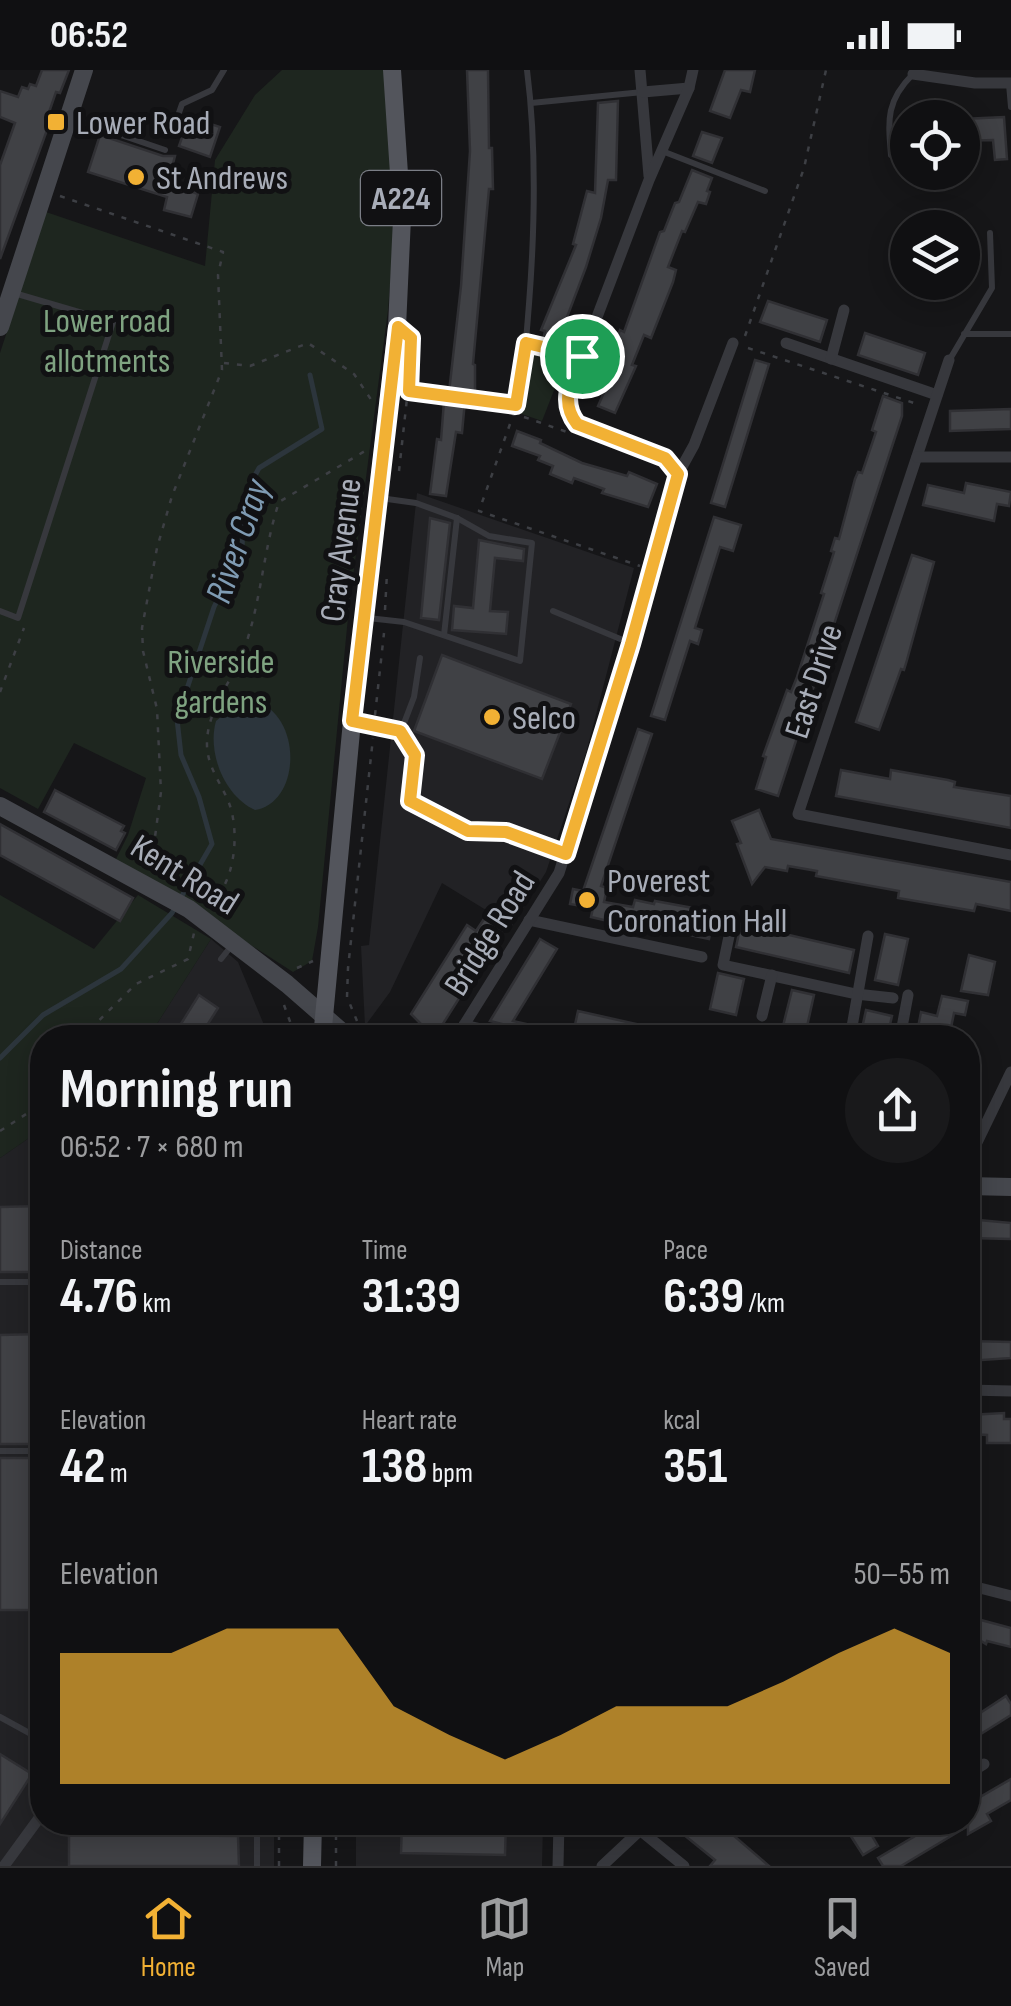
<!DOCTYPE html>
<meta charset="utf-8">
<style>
body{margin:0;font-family:"Sofia Sans Condensed",sans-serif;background:#19191b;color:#f1f3f6;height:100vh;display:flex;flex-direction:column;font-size:38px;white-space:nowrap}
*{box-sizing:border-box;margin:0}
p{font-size:32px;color:#9c9d9f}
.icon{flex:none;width:55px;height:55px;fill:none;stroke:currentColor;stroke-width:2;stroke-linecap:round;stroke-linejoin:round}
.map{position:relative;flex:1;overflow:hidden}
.details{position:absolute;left:30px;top:955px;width:950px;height:810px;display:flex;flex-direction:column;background:#101012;border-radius:40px;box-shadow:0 5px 25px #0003,0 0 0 2px #303032}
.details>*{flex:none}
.controls{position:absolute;left:890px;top:30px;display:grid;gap:20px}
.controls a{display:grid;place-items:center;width:90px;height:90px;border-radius:50%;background:#101012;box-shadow:0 5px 25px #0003,0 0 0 2px #303032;font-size:50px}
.pin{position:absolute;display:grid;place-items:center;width:85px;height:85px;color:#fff;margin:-42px;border:5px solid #fff;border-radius:50%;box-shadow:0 2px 10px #0007}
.round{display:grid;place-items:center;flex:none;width:105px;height:105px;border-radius:52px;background:#19191b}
.summary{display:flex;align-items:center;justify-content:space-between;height:170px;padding:0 30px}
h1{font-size:55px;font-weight:700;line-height:75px}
.stats{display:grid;grid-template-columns:repeat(3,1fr);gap:15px;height:170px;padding:10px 30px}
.stats div{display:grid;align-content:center}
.stats b{font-size:50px;font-weight:700}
.stats small{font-size:28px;font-weight:400}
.stats p{font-size:28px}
.chart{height:280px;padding:20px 30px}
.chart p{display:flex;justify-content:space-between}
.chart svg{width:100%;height:180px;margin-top:10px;fill:#f2b134;opacity:.7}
.status{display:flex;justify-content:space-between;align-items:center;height:70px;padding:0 50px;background:#101012;direction:ltr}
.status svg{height:28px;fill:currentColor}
.dock{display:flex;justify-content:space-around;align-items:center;height:140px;border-top:2px solid #303032;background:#101012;font-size:28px;color:#9c9d9f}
.dock a{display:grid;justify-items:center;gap:5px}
.dock .selected{color:#f2b134}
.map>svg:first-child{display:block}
.built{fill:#222225}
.green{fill:#1e261f}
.water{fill:#2c353c}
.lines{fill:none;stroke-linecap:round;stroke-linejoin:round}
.stream{stroke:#2c353c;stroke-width:5}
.building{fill:#404145;stroke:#303034;stroke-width:2.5}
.path{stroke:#3d3f44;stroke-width:2.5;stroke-dasharray:5 8;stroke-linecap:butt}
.lane{stroke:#37383d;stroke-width:6}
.street{stroke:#37383d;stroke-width:11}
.secondary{stroke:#45474d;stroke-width:18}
.primary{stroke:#53555c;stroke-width:18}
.route-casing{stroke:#fff;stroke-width:20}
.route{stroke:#f2b134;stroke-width:12}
.poi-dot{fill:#f2b134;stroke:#111113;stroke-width:4}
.labels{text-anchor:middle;stroke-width:10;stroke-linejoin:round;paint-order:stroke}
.shield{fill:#111113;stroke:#7b7e86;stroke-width:2.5}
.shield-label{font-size:32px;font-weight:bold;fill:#a8adb8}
.poi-label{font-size:35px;fill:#a8adb8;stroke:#111113;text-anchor:start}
.park-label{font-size:35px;fill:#7fa381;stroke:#111113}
.street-label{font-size:35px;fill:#a8adb8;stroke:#111113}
.water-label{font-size:38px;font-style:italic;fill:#7f9bb3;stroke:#111113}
</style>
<div class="status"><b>06:52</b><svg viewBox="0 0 49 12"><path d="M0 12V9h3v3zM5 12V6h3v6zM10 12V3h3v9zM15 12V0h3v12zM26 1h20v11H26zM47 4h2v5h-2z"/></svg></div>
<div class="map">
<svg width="1011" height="1796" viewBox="0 0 1011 1796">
<rect width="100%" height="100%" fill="#161618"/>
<g class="built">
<polygon points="417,423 634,498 586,683 546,802 512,856 442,813 390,922 365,956 361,876 369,875"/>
<polygon points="211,869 238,892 269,967 127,968 153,960"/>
<polygon points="42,1059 42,1752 274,1753 274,1796 0,1796 0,1088"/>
<polygon points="356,1753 543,1753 542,1796 356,1796"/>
</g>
<g class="green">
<polygon points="282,0 384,0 392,108 393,177 388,240 349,537 318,857 312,891 293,902 116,789 128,765 146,708 74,673 38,739 0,718 0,283 46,142 205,196 215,90 255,25"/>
<polygon points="534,281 567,287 542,351 519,343"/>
<polygon points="0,825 94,879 138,825 211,869 153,960 127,967 42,968 42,1059 0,1088"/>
</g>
<path class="water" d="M242 629C303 631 305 732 255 740 224 726 207 682 216 651Z"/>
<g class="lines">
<polyline class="stream" points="0,988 43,945 121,899 172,843 212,774 199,727 181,685 177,649 214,537 242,480 244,426 259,398 322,359 310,305"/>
</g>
<g class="building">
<polygon points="42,0 69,0 60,23 56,22 46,51 50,52 0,189 0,95 15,53 0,47 0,21 18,27 22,17 28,19 30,14 36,16"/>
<polygon points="467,0 488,0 489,78 492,78 493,119 489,119 473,294 475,295 475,321 466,320 462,363 456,362 446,426 430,424 437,369 441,370 444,331 448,331 461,216 470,81"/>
<polygon points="725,0 755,0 750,22 741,20 730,48 710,41"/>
<polygon points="618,31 616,110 608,110 601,148 586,197 558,271 544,266 545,261 541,260 576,175 573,174 587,121 595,123 598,33"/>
<polygon points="189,47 220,57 210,87 179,76"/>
<polygon points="1004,47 1007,89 995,90 993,70 962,71 962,49"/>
<polygon points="702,62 722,68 712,93 693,86"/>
<polygon points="100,65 163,86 175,86 168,113 198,124 191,147 164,140 167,127 88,102"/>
<polygon points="692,100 712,108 707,121 710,122 706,134 698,132 685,162 682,161 668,197 676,200 673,212 651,268 644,265 632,295 636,296 615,343 598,336 608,313 604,311 614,284 611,283 620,260 624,262 660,162 664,161 675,133 679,132"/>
<polygon points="768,231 827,250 820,272 760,252"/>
<polygon points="865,263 925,283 918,305 858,285"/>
<polygon points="755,290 769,294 725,437 711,433"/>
<polygon points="883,326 902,333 902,346 778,726 756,719 766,687 763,686 787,620 791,622 797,607 824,524 821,523 834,482 831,481 835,468 839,469 855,409 858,402 862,403 876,362 872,360"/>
<polygon points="1011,339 1011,359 950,361 950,341"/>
<polygon points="517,361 541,370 540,373 582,393 627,406 629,402 657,414 648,437 602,423 604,419 574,408 572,413 550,404 553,396 538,390 540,386 512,376"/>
<polygon points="966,413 1011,422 1009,436 997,434 994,451 923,435 928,415 964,423"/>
<polygon points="714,447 741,455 733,481 720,477 695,558 702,560 698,574 690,571 665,650 651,646"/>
<polygon points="430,448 450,453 439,550 421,548"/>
<polygon points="479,470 524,479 523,491 495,488 490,541 508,542 506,564 452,560 454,536 473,538"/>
<polygon points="912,485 934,492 907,590 904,600 901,599 879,660 856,652"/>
<polygon points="442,585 571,634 542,709 414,661"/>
<polygon points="638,659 652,664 601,816 607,818 604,832 633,837 635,830 654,834 655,831 715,842 709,869 666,860 665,865 607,856 608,851 591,847 593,838 570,834 573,819 583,821"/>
<polygon points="841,700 890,709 891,700 948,710 955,712 954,717 1011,726 1011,758 836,726"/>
<polygon points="55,720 124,756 121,761 125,763 116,780 44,742"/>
<polygon points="759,740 771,769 1011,812 1011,841 976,834 974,841 898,828 899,821 816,806 817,801 788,796 787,801 765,797 752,814 737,774 741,773 732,751"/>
<polygon points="0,754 133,828 120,851 0,785"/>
<polygon points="488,843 506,854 501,862 434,968 410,968 420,953 411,944 467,855 476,861"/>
<polygon points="741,854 854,880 849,903 736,877"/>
<polygon points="885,864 908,869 898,915 875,910"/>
<polygon points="540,869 557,879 513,951 526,954 525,960 490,951"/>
<polygon points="969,885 995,892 988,925 961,921"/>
<polygon points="718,903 744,909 736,945 710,939"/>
<polygon points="792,920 814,925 806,961 783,956"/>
<polygon points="199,925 218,938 199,968 195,968 179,957"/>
<polygon points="942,926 968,931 965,945 954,943 949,968 916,968 921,942 937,946"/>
<polygon points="866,940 892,946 887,968 861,963"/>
<polygon points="578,941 672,962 672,968 612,968 574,959"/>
<polygon points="42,1136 42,1194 32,1194 32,1202 0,1202 0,1137"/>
<polygon points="968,1149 1011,1153 1011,1169 968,1168"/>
<polygon points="42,1264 42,1374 0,1374 0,1265"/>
<polygon points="968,1271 1011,1272 1011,1288 968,1291"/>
<polygon points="1004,1343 1004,1349 1011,1349 1011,1373 987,1373 987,1365 968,1364 968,1345"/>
<rect x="0" y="1388" width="42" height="152"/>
<polygon points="968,1542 981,1550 1011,1558 1011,1577 987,1571 986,1574 968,1563"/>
<polygon points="1006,1626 1011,1634 1011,1645 968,1672 968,1651"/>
<polygon points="0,1684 32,1704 0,1754"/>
<polygon points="1011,1709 1011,1730 987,1744 991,1751 968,1764 968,1756 901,1796 883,1796 878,1788 939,1752 968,1752 968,1734"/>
<polygon points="402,1752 506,1752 505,1785 401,1783"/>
<polygon points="668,1752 701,1752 709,1759 718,1752 769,1796 710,1796 715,1790"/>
<polygon points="859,1752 864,1752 878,1776 863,1785 847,1760"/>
<polygon points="69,1764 238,1766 239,1796 69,1796"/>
</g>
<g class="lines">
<g class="path">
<polyline points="60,126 223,182 218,205 222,300 172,426 157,478 142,558 143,581 157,639 161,722 153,782 147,799"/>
<polyline points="745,266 804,98 826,0"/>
<polyline points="748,278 920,335"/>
<polyline points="224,293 250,296 308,273 354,304 372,331"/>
<polyline points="410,321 506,334"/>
<polyline points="524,347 567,362"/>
<polyline points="510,354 479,441 640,496"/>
<polyline points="399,401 409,310"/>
<polyline points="385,540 387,503"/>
<polyline points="0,622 24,558"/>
<polyline points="375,645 384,563"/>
<path d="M209 834C213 829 221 823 224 816 236 793 238 757 229 733 221 713 208 698 207 676 206 641 231 613 243 582 261 535 263 480 279 432L365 381"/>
<polyline points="297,898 313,891"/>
<polyline points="284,935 296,968"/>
<polyline points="357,951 347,927 348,898 373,668"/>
<polyline points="81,968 136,914 188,889 194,863"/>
<polyline points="0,1061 34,1039 42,1024"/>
<polyline points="279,1752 279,1796"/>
<polyline points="336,1752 336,1796"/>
</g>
<g class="lane">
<polyline points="1009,14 1011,37"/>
<polyline points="531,33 643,22"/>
<polyline points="71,48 165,80"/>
<polyline points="173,60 182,34 212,20 224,0"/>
<polyline points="662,81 765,121"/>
<path d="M891 85C888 49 886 31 913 4"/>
<polyline points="964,264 1011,264"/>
<polyline points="526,273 582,286"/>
<polyline points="950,289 992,218 990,163"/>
<path d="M514 343C524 308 526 270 529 234 535 156 537 78 527 0"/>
<polyline points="0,541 18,548 113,252 14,223"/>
<polyline points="553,541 630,573"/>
<polyline points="368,548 404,552 520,591 532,473 489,466 457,448 416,433 380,428"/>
<polyline points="444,565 457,448"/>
<polyline points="354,651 401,661 415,685 410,731 468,761 506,762 565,783"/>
<polyline points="401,661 414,627 420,588"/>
<polyline points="221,889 233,874"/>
<polyline points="0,1212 42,1212"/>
<polyline points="0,1381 42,1381"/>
<polyline points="0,1647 42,1670"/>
<polyline points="257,1752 257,1796"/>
</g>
<g class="street">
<polyline points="640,0 649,106"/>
<polyline points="913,4 975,13 1011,13"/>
<polyline points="643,22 689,18"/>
<polyline points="786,273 937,325"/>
<polyline points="831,289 844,240"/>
<polyline points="949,290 798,744 1011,785"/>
<polyline points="917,387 1011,387"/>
<polyline points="678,404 665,388 577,354 568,343 567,326 649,110 689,18 693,0"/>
<polyline points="733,847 723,895 856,924 893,928"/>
<polyline points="529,850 702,887"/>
<polyline points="762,946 772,905"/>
<polyline points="464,955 520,968"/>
<polyline points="456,968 559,803 631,574 678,404 694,375 733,273"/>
<polyline points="850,968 868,866"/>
<polyline points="900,968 908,925"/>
<polyline points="968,1091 1011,1002"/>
<polyline points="968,1320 1011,1321"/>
<polyline points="968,1515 1011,1526"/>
<polyline points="968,1704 984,1694"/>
<polyline points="641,1761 684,1796"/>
<polyline points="4,1796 42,1744"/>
<polyline points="558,1796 559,1752"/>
<polyline points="602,1796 649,1752"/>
</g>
<g class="secondary">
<polyline points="0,257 84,0"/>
<polyline points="0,736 189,839 287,914 349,968"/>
<polyline points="968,1116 1011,1117"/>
</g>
<g class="primary">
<polyline points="322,968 352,651 397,257 402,148 392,0"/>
<polyline points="312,1796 313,1752"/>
</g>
</g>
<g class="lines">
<defs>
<path id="route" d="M398 257 411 268 409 321 516 335 526 273 582 286C572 310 559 331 577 354L665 388 678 404 631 574 566 784 506 762 468 761 410 731 415 685 400 661 352 651Z"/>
</defs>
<use href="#route" class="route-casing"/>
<use href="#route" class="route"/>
</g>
<g class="poi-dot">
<rect x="46" y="42" width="20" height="20" rx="5"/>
<circle cx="136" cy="107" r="10"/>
<circle cx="492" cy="647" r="10"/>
<circle cx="587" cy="830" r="10"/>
</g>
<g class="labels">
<rect class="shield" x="361" y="101" width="80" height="54" rx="8"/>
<g class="shield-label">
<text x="401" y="139">A224</text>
</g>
<g class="poi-label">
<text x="76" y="64">Lower Road</text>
<text x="156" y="119">St Andrews</text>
<text x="512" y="659">Selco</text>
<text x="607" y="822">Poverest<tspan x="607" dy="40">Coronation Hall</tspan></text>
</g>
<g class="park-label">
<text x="107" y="262">Lower road<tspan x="107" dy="40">allotments</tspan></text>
<text x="221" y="603">Riverside<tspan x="221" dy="40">gardens</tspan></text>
</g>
<g class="street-label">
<text transform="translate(340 480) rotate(-83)" y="12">Cray Avenue</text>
<text transform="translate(813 611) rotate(-72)" y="12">East Drive</text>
<text transform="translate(185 804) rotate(32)" y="12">Kent Road</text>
<text transform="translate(489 863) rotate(-58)" y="12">Bridge Road</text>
</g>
<g class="water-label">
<text transform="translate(237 471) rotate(-71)" y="13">River Cray</text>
</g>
</g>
</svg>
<div class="controls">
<a><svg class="icon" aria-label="locate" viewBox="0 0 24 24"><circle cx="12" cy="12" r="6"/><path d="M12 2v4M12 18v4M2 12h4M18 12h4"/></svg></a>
<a><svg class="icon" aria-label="layers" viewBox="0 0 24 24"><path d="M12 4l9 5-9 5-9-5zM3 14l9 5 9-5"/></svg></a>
</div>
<div class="pin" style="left:582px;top:286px;background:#1e9e55"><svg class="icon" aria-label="arrive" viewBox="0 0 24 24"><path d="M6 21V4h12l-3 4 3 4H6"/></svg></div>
<section class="details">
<div class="summary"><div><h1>Morning run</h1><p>06:52 · 7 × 680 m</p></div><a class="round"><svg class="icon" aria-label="share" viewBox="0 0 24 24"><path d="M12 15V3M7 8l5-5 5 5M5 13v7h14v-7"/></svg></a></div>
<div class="stats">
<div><p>Distance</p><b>4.76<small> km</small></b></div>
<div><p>Time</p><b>31:39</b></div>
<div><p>Pace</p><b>6:39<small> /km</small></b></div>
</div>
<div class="stats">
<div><p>Elevation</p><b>42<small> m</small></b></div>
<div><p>Heart rate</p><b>138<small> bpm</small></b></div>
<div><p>kcal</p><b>351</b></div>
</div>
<div class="chart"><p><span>Elevation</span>50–55 m</p>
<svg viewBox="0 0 160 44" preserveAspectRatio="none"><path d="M0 44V12L10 12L20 12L30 6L40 6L50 6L60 25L70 32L80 38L90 32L100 25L110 25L120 25L130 19L140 12L150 6L160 12V44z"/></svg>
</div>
</section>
</div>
<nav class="dock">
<a class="selected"><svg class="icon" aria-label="home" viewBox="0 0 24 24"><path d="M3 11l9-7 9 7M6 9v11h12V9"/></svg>Home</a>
<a><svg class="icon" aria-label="map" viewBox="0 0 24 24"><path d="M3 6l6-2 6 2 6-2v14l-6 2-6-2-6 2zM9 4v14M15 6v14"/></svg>Map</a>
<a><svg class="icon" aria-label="saved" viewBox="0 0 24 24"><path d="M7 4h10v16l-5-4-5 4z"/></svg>Saved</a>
</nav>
